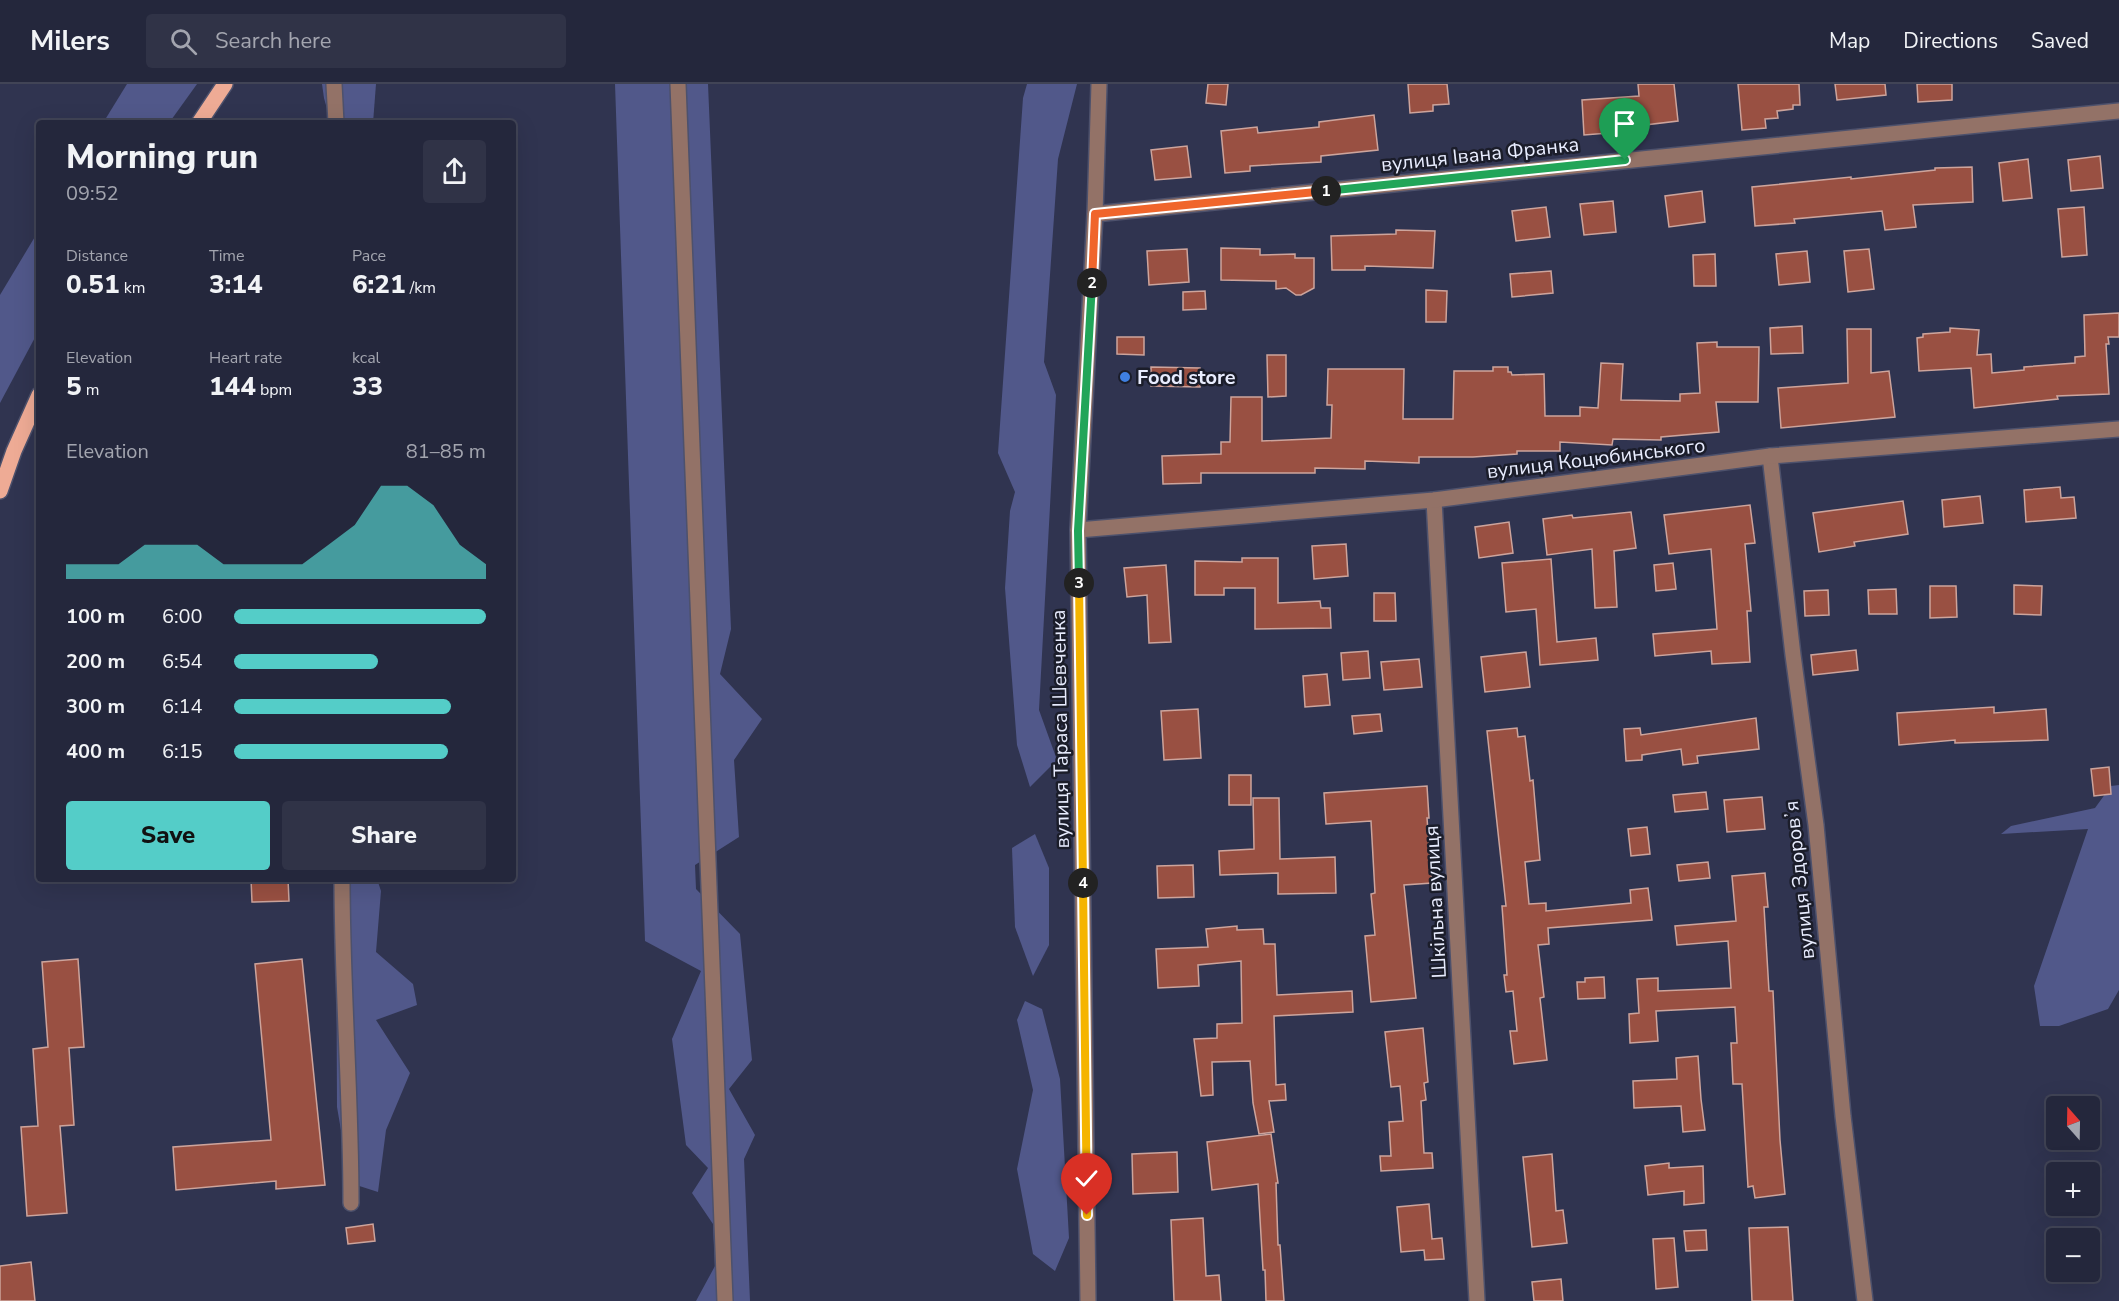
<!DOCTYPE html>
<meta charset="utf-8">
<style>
body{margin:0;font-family:"Nunito Sans",sans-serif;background:#303347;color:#f1f3f6;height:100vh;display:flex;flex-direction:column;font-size:22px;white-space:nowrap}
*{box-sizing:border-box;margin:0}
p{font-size:20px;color:#a3a5af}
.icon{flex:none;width:33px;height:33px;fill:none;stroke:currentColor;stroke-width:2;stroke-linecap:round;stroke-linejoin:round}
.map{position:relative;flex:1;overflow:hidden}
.drawer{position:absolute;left:36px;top:36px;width:480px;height:762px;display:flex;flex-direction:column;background:#24273c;border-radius:6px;box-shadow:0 6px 24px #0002,0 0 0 2px #414456}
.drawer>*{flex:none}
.needle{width:39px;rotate:340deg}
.controls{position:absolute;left:2046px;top:1012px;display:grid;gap:12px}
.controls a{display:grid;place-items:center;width:54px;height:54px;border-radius:6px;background:#24273c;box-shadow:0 6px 24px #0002,0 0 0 2px #414456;font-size:30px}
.pin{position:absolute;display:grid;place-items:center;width:51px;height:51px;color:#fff;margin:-62px -26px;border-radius:50% 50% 50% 0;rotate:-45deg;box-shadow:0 0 6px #0007}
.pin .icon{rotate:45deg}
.km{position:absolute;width:30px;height:30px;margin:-15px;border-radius:50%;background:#222;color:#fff;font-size:16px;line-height:30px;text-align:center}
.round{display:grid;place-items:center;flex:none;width:63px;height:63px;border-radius:6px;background:#303347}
.head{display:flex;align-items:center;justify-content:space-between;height:102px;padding:0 30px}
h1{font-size:33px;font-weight:800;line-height:45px}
.figures{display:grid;grid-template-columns:repeat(3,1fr);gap:9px;height:102px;padding:6px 30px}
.figures div{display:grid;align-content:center}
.figures b{font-size:26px;font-weight:800}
.figures small{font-size:16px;font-weight:400}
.figures p{font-size:16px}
.chart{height:168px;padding:12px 30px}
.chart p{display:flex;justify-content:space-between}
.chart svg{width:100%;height:108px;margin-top:6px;fill:#54cdc8;opacity:.7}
.primary-button{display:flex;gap:12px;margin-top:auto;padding:12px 30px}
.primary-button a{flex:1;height:69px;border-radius:6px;background:#54cdc8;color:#111;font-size:24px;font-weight:800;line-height:69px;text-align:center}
.primary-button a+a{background:#303347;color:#f1f3f6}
ul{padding:0 30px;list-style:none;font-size:20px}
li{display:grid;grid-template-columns:96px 72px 1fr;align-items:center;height:45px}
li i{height:15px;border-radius:8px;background:#54cdc8}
header{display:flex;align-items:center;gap:36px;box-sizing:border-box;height:84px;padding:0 30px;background:#24273c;border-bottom:2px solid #414456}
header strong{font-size:28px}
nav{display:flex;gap:33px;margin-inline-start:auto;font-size:21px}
.search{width:420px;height:54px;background:#303347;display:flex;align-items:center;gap:15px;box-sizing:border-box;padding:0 21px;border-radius:6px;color:#a3a5af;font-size:22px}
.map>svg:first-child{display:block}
.green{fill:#51588a}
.building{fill:#995042;stroke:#cda49c;stroke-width:1.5}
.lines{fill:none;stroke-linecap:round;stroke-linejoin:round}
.minor-casing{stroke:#4d516c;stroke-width:18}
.major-casing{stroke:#4d516c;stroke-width:18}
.minor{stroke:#937267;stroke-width:15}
.major{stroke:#eeab95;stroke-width:15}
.split-1-casing{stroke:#fff;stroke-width:12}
.split-2-casing{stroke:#fff;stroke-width:12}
.split-3-casing{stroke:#fff;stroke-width:12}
.split-4-casing{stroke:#fff;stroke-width:12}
.split-5-casing{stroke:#fff;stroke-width:12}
.split-1{stroke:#22a559;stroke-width:8}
.split-2{stroke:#f0652b;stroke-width:8}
.split-3{stroke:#22a559;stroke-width:8}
.split-4{stroke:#f5b400;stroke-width:8}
.split-5{stroke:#f5b400;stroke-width:8}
.shop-dot{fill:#3f7fe0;stroke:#1b1d2a;stroke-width:2}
.labels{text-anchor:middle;stroke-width:5;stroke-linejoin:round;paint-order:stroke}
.street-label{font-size:20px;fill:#e8ecfe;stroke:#1b1d2a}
.poi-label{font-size:20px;font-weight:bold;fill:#e8ecfe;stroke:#1b1d2a;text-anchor:start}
</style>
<header>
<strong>Milers</strong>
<div class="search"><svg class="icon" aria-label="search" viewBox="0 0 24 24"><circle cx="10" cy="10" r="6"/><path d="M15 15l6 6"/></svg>Search here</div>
<nav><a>Map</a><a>Directions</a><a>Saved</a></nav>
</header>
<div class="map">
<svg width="2119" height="1217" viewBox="0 0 2119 1217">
<rect width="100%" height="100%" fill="#303450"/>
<g class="green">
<polygon points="127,0 197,0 169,39 103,39"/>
<polygon points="322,0 376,0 373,39 331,39 324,14"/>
<polygon points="615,0 708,0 731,545 720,590 762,635 734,676 739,753 695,781 696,805 740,850 752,976 729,1005 755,1051 744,1075 750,1217 696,1217 715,1182 713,1140 692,1109 708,1084 686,1061 672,955 701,887 645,857"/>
<polygon points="1027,0 1077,0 1058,75 1044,278 1056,311 1039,626 1057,676 1030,703 1017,661 1005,504 1010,427 1015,408 998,369 1023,14"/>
<polygon points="39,146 39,246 0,319 0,211"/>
<polygon points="2119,701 2119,906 2108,925 2059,942 2040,942 2034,902 2088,745 2001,750 2011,742 2095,724 2111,702"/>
<polygon points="1035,750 1049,784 1049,861 1033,892 1015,843 1012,764"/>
<polygon points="336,795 377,795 381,807 376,868 413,900 417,921 376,936 410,989 386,1046 378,1108 350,1099 337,1023"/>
<polygon points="1025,917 1042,925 1060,995 1069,1154 1055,1187 1033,1170 1017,1085 1033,1006 1017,936"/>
</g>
<g class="building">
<polygon points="1208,0 1228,0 1226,21 1206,19"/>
<polygon points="1408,0 1447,0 1449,20 1433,21 1433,27 1410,29"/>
<polygon points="1638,0 1674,0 1678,37 1620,44 1621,48 1584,51 1582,16 1639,12"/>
<polygon points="1738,0 1799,0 1800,21 1793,21 1793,25 1777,27 1778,34 1765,35 1766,44 1742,46"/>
<polygon points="1835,0 1885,0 1886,11 1837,16"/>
<polygon points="1917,0 1952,0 1952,16 1918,18"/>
<polygon points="1374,31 1378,66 1321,72 1321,78 1250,82 1250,87 1225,89 1221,47 1257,43 1258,49 1319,43 1319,38"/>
<polygon points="1187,62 1191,93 1155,96 1151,66"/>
<polygon points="2100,72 2103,104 2071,107 2068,76"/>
<polygon points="2028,75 2032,114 2003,117 1999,79"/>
<polygon points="1972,83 1973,118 1913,121 1916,143 1885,146 1882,127 1794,135 1795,139 1755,142 1752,103 1851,93 1851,95 1935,86 1935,84"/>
<polygon points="1702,107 1705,138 1669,143 1665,112"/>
<polygon points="1613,117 1616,148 1584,151 1580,120"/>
<polygon points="1546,123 1550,153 1516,157 1512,127"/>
<polygon points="2084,123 2087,171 2062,173 2058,125"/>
<polygon points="1396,146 1435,147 1433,184 1365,182 1365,186 1332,186 1331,152 1396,150"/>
<polygon points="1221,164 1260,165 1260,171 1295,170 1295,174 1314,174 1314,204 1301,211 1296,211 1286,204 1276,205 1276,197 1221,196"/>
<polygon points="1187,165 1189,198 1149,201 1147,167"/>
<polygon points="1869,165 1874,205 1848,208 1844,167"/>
<polygon points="1807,167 1810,198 1779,201 1776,170"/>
<polygon points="1715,170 1716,202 1694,202 1693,171"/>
<polygon points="1551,187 1553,209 1512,213 1510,190"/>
<polygon points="1426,206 1447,207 1446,238 1426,238"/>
<polygon points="1205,207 1206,225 1183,226 1183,208"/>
<polygon points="2119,229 2119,253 2108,253 2109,260 2106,260 2109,310 2057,312 2058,315 1974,324 1971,284 1919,287 1917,254 1923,253 1923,250 1950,248 1950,244 1979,246 1977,271 1991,270 1992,289 2024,286 2024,283 2075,279 2075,273 2085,272 2084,231"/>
<polygon points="1802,242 1803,269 1771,270 1770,244"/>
<polygon points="1847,245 1871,245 1871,289 1889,287 1895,333 1781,344 1778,304 1848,299"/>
<polygon points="1117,253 1144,253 1144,271 1117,270"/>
<polygon points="1717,258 1717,263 1759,263 1758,318 1716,318 1719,348 1661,353 1661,356 1613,355 1612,361 1560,358 1560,367 1517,367 1517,370 1473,373 1419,373 1419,379 1365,377 1365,385 1315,384 1315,389 1201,389 1201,399 1163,400 1162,372 1221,370 1221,358 1230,358 1231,313 1262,313 1262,357 1331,354 1332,321 1327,321 1328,285 1404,285 1403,335 1453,335 1454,287 1493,287 1493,283 1508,283 1508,288 1511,288 1512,291 1544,290 1545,332 1580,332 1580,323 1598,324 1601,279 1623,280 1621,316 1680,317 1680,310 1700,309 1697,259"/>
<polygon points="1267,271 1286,271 1286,312 1268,313"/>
<polygon points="1151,283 1200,284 1200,303 1151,302"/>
<polygon points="2060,403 2061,414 2074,413 2076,434 2026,438 2024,406"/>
<polygon points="1980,412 1983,439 1944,443 1942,416"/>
<polygon points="1903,417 1908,450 1854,458 1855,462 1819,468 1813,429"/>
<polygon points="1750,421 1755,459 1745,460 1751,527 1747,527 1750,578 1712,580 1711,567 1655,572 1653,550 1717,545 1711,465 1669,470 1664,431"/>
<polygon points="1631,428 1636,464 1614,467 1617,523 1595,524 1592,465 1547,471 1543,435 1572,431 1573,434"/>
<polygon points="1509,438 1513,469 1479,474 1475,443"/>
<polygon points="1346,460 1348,492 1314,495 1312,462"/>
<polygon points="1242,474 1278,474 1278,519 1320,517 1321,524 1330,524 1331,544 1255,545 1255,504 1224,504 1224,511 1195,511 1195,477 1242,478"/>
<polygon points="1551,475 1557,558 1596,554 1598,576 1540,581 1536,525 1506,528 1502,479"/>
<polygon points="1673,479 1676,505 1656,507 1654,481"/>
<polygon points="1166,481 1171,558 1149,559 1147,511 1127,513 1124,484"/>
<polygon points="2014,501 2042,502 2041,531 2014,530"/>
<polygon points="1930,502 1956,502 1957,533 1930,534"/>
<polygon points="1896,505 1897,530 1869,530 1868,506"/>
<polygon points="1828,506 1829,531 1805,532 1804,507"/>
<polygon points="1374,509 1395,509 1396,537 1374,537"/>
<polygon points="1856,566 1858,586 1813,591 1811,571"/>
<polygon points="1368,567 1370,594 1343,596 1341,569"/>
<polygon points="1526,568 1530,603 1485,608 1481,573"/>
<polygon points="1419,575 1422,603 1384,606 1381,578"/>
<polygon points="1327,590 1330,621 1305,623 1303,592"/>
<polygon points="1994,623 1994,629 2046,625 2048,656 1955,659 1955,656 1899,661 1897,629"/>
<polygon points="1198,625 1201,674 1164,676 1161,627"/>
<polygon points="1380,630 1382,647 1354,650 1352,632"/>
<polygon points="1756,634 1759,665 1697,672 1698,679 1683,681 1681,665 1642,671 1642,676 1626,677 1624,645 1640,644 1641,651"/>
<polygon points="1517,644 1518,653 1525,652 1530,697 1533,696 1540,776 1525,778 1529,820 1546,819 1546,827 1631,819 1630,806 1648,804 1652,836 1548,844 1549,860 1538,861 1544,913 1540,914 1547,976 1514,980 1510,947 1517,947 1513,907 1506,908 1504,891 1507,891 1502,822 1506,822 1487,647"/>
<polygon points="2109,683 2111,710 2094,712 2091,685"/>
<rect x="1229" y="691" width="22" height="30"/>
<polygon points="1427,702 1429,734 1427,734 1432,799 1404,801 1416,914 1371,918 1365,852 1375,851 1371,810 1375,809 1371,737 1326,740 1324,709"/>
<polygon points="1706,708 1708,725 1675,728 1673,711"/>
<polygon points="1762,713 1765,745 1727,748 1724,716"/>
<polygon points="1253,714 1279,714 1280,775 1335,773 1336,809 1278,810 1278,789 1220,791 1219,767 1254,765"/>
<polygon points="1647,743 1650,770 1631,772 1628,745"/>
<polygon points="1708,778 1710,794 1679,797 1677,781"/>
<polygon points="1193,781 1194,813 1158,814 1157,782"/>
<polygon points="1765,789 1768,823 1764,823 1769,907 1773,907 1780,1056 1785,1110 1755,1114 1753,1102 1748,1103 1742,1000 1733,1000 1731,959 1737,959 1735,923 1656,927 1658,957 1630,959 1629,930 1639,929 1637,895 1658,894 1658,907 1731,904 1728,857 1677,861 1675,842 1736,837 1732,792"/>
<polygon points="251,795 288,795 289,817 252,818"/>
<polygon points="1237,842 1237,846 1263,845 1264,860 1275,860 1277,911 1352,907 1353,928 1274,932 1276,1001 1285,1000 1286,1016 1269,1017 1274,1048 1259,1050 1253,1019 1250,977 1212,978 1213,1011 1201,1012 1194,955 1217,954 1217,940 1242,939 1241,877 1198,881 1199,902 1158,904 1156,865 1208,863 1206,845"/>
<polygon points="78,875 84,963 69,964 74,1041 60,1042 67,1129 27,1132 21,1043 38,1042 33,965 48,963 42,878"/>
<polygon points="302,875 325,1101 276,1105 276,1097 176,1106 173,1063 271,1056 255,880"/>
<polygon points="1604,893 1605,914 1578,915 1577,898 1585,898 1585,894"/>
<polygon points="1423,944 1428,998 1424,999 1426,1016 1421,1017 1424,1069 1432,1069 1433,1084 1381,1087 1380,1072 1391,1072 1389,1038 1403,1037 1400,1002 1391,1003 1385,948"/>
<polygon points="1698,972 1701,1015 1705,1046 1683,1048 1681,1022 1634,1024 1633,997 1677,995 1676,974"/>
<polygon points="1271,1050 1278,1099 1276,1099 1278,1161 1280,1161 1284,1217 1266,1217 1265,1186 1263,1186 1258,1100 1212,1106 1207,1058"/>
<polygon points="1177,1068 1178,1108 1133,1110 1132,1070"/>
<polygon points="1552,1070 1556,1127 1563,1126 1567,1159 1532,1163 1523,1073"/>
<polygon points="1669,1079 1669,1084 1703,1082 1704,1119 1684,1121 1684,1107 1648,1111 1645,1082"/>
<polygon points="1429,1120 1432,1155 1442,1154 1444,1175 1425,1176 1424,1166 1401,1168 1397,1123"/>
<polygon points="1203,1134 1206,1192 1219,1191 1221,1217 1174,1217 1171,1136"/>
<polygon points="373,1140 375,1157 348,1160 346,1144"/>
<polygon points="1788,1143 1793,1217 1752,1217 1749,1144"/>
<polygon points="1706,1146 1707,1166 1686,1167 1684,1147"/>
<polygon points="1674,1154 1678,1203 1656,1205 1653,1155"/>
<polygon points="31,1178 35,1217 0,1217 0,1182"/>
<polygon points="1561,1195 1563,1217 1534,1217 1532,1198"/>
</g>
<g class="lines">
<defs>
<g id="minor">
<polyline points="334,0 336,39"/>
<polyline points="678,0 725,1217"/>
<polyline points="1095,130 2119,27"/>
<polyline points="1770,372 1793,571 1816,741 1843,1032 1865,1217"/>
<polyline points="1434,416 1477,1217"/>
<polyline points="1078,446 1434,416 1770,372 2119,345"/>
<path d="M342 795C342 903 351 1011 351 1119"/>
<polyline points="1088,1217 1078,446 1095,130 1099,0"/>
</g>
<g id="major">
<polyline points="199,39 225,0"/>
<polyline points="0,407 14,367 39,311"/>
</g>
</defs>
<use href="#minor" class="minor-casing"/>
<use href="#major" class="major-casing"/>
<use href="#minor" class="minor"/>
<use href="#major" class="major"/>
</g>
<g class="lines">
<defs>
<polyline id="split-1" points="1326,107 1625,76"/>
<polyline id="split-2" points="1092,199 1095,130 1326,107"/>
<polyline id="split-3" points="1079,499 1078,447 1092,199"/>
<polyline id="split-4" points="1079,499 1083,799"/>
<polyline id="split-5" points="1083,799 1087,1131"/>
</defs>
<use href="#split-1" class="split-1-casing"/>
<use href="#split-2" class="split-2-casing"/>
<use href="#split-3" class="split-3-casing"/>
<use href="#split-4" class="split-4-casing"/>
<use href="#split-5" class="split-5-casing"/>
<use href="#split-1" class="split-1"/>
<use href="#split-2" class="split-2"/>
<use href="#split-3" class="split-3"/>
<use href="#split-4" class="split-4"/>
<use href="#split-5" class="split-5"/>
</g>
<circle class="shop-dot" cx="1125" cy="293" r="6"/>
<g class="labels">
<g class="street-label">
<text transform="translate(1480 70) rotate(-6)" y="7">вулиця Івана Франка</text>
<text transform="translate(1596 374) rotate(-7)" y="7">вулиця Коцюбинського</text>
<text transform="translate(1060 645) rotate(-91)" y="7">вулиця Тараса Шевченка</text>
<text transform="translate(1799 796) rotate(-96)" y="7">вулиця Здоровʼя</text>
<text transform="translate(1435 818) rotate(-93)" y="7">Шкільна вулиця</text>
</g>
<g class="poi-label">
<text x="1137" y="300">Food store</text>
</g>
</g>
</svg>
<div class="controls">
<a><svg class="needle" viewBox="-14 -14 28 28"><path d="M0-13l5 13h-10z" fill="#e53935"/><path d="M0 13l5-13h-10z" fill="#a3a5af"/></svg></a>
<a>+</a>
<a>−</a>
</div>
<div class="pin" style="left:1625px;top:76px;background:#1e9e55"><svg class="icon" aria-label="arrive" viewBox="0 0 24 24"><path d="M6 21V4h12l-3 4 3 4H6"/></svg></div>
<div class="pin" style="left:1087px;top:1131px;background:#d93025"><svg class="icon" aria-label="check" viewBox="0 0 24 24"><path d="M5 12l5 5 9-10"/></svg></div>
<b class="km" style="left:1326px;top:107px">1</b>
<b class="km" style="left:1092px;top:199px">2</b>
<b class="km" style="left:1079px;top:499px">3</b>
<b class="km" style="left:1083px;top:799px">4</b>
<section class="drawer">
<div class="head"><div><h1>Morning run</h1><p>09:52</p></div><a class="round"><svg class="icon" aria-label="share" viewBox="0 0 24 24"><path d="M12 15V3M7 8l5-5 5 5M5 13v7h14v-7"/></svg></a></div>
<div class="figures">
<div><p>Distance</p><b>0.51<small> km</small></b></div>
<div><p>Time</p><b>3:14</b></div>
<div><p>Pace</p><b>6:21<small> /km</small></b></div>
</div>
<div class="figures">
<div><p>Elevation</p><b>5<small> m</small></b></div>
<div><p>Heart rate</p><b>144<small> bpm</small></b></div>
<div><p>kcal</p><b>33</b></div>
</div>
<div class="chart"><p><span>Elevation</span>81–85 m</p>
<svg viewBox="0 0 160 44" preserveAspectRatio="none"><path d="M0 44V38L10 38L20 38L30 30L40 30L50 30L60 38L70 38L80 38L90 38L100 30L110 22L120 6L130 6L140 14L150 30L160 38V44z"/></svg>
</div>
<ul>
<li><b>100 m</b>6:00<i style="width:100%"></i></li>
<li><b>200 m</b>6:54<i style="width:57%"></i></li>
<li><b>300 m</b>6:14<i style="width:86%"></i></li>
<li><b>400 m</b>6:15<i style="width:85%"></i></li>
</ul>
<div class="primary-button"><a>Save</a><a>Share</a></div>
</section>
</div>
